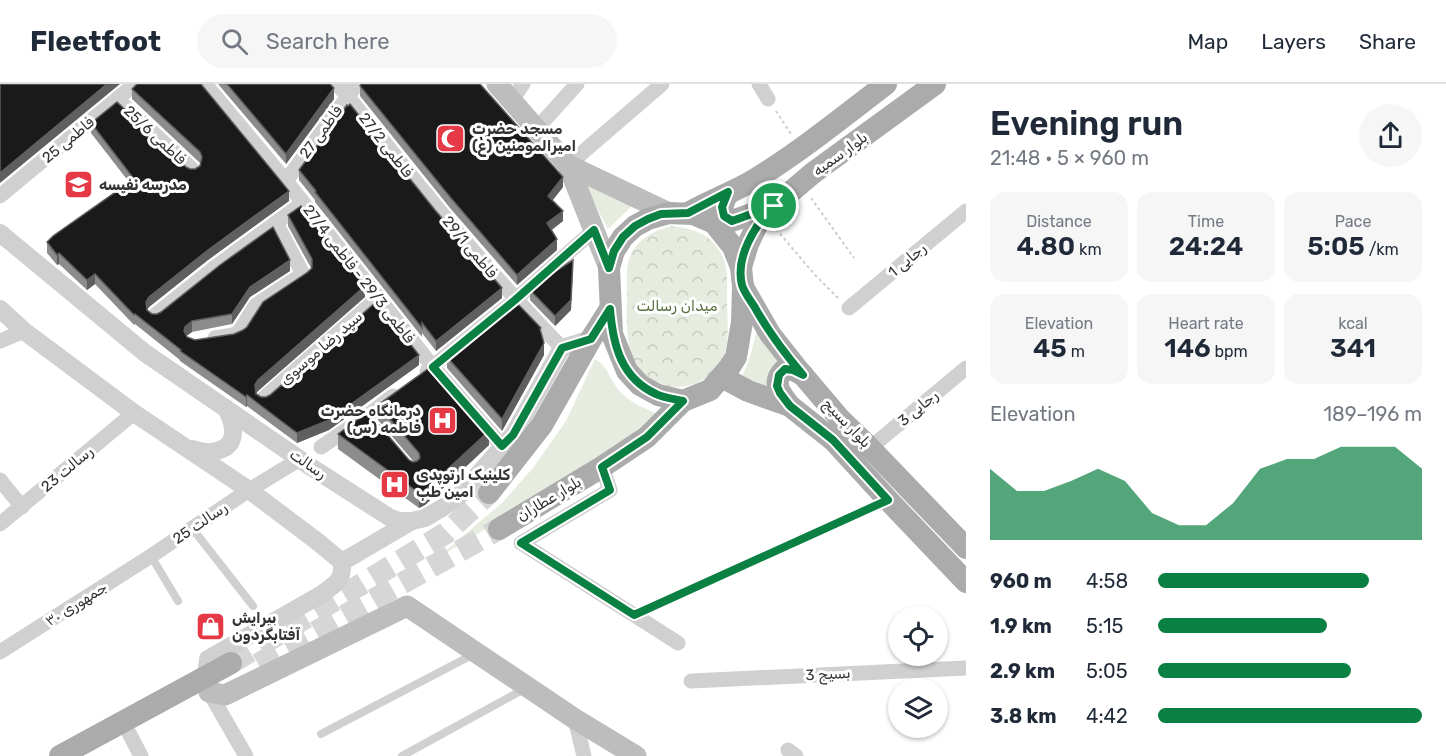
<!DOCTYPE html>
<meta charset="utf-8">
<style>
body{margin:0;font-family:Rubik,Vazirmatn,sans-serif;background:#f6f6f7;color:#1f2937;height:100vh;display:flex;flex-direction:column;font-size:22px;white-space:nowrap}
*{box-sizing:border-box;margin:0}
p{font-size:20px;color:#747a83}
.icon{flex:none;width:33px;height:33px;fill:none;stroke:currentColor;stroke-width:2;stroke-linecap:round;stroke-linejoin:round}
.map{position:relative;flex:1;overflow:hidden}
.side{display:flex;flex-direction:column;background:#fff;width:480px}
.side>*{flex:none}
.fabs{position:absolute;left:888px;top:522px;display:grid;gap:12px}
.fabs a{display:grid;place-items:center;width:60px;height:60px;border-radius:50%;background:#fff;box-shadow:0 2px 4px #0004;font-size:30px}
.pin{position:absolute;display:grid;place-items:center;width:51px;height:51px;color:#fff;margin:-26px;border:3px solid #fff;border-radius:50%;box-shadow:0 2px 6px #0007}
.round{display:grid;place-items:center;flex:none;width:63px;height:63px;border-radius:32px;background:#f6f6f7}
.overview{display:flex;align-items:center;justify-content:space-between;height:102px;padding:0 24px}
h1{font-size:33px;font-weight:600;line-height:45px}
.stats{display:grid;grid-template-columns:repeat(3,1fr);gap:9px;height:102px;padding:6px 24px}
.stats div{display:grid;align-content:center;border-radius:15px;background:#f6f6f7;text-align:center}
.stats b{font-size:26px;font-weight:600}
.stats small{font-size:16px;font-weight:400}
.stats p{font-size:16px}
.chart{height:168px;padding:12px 24px}
.chart p{display:flex;justify-content:space-between}
.chart svg{width:100%;height:108px;margin-top:6px;fill:#0b8043;opacity:.7}
ul{padding:0 24px;list-style:none;font-size:20px}
li{display:grid;grid-template-columns:96px 72px 1fr;align-items:center;height:45px}
li i{height:15px;border-radius:8px;background:#0b8043}
header{display:flex;align-items:center;gap:36px;box-sizing:border-box;height:84px;padding:0 30px;background:#fff;border-bottom:2px solid #e0e1e3}
header strong{font-size:28px}
nav{display:flex;gap:33px;margin-inline-start:auto;font-size:21px}
.search{width:420px;height:54px;background:#f6f6f7;display:flex;align-items:center;gap:15px;box-sizing:border-box;padding:0 21px;border-radius:33px;color:#747a83;font-size:22px}
main{display:flex;flex:1;min-height:0}
.map>svg:first-child{display:block}
.grass{fill:#e6ecdf}
.park{fill:url(#park-crowns)}
.lines{fill:none;stroke-linecap:round;stroke-linejoin:round}
.primary-tunnel{stroke:#d6d6d6;stroke-width:22;stroke-dasharray:22 11;stroke-linecap:butt}
.path{stroke:#cdcdcd;stroke-width:2;stroke-dasharray:3 3;stroke-linecap:butt}
.service{stroke:#d0d0d0;stroke-width:8}
.minor{stroke:#d0d0d0;stroke-width:15}
.tertiary{stroke:#d0d0d0;stroke-width:18}
.secondary{stroke:#bdbdbd;stroke-width:21}
.primary{stroke:#ababab;stroke-width:22}
.wall{fill:#8c8c8c}
.shaded-wall{fill:#5f5f5f}
.building{fill:#1a1a1a;stroke:#5f5f5f;stroke-width:1.5}
.route-casing{stroke:#fff;stroke-width:12}
.route{stroke:#0b8043;stroke-width:8}
.labels{text-anchor:middle;stroke-width:6;stroke-linejoin:round;paint-order:stroke}
.poi-label{font-size:15px;font-weight:bold;fill:#333;stroke:#fff;text-anchor:start}
.street-label{font-size:15px;fill:#333;stroke:#fff}
.park-label{font-size:15px;fill:#56703f;stroke:#fff}
</style>
<header>
<strong>Fleetfoot</strong>
<div class="search"><svg class="icon" aria-label="search" viewBox="0 0 24 24"><circle cx="10" cy="10" r="6"/><path d="M15 15l6 6"/></svg>Search here</div>
<nav><a>Map</a><a>Layers</a><a>Share</a></nav>
</header>
<main>
<div class="map">
<svg width="966" height="672" viewBox="0 0 966 672">
<defs>
<pattern id="park-crowns" width="20" height="18" patternUnits="userSpaceOnUse" patternTransform="scale(1.5)"><rect width="20" height="18" fill="#e6ecdf"/><path d="M2 6a3 3 0 1 1 6 0M12 15a3 3 0 1 1 6 0" fill="none" stroke="#c6cbc0"/></pattern>
</defs>
<rect width="100%" height="100%" fill="#fff"/>
<g class="grass">
<polygon points="581,94 634,120 608,145"/>
<path d="M756 249 761 253 784 279 773 308 739 298C748 282 752 267 756 249Z"/>
<path d="M595 275C607 282 608 290 615 301 625 317 642 323 658 330L646 347 436 475 503 418 533 384 566 337Z"/>
</g>
<path class="park" d="M672 142C693 145 707 148 719 166 729 179 727 200 727 215 727 235 731 260 721 278 718 282 714 285 711 289 703 298 691 302 679 303 671 303 664 301 657 298 622 284 627 240 627 209 627 195 625 177 634 165 644 151 657 146 672 142Z"/>
<g class="lines">
<g class="primary-tunnel">
<polyline points="231,579 446,449 489,409"/>
<polyline points="258,580 499,445"/>
</g>
<g class="path">
<polyline points="776,27 791,50"/>
<polyline points="811,114 854,174"/>
<polyline points="776,145 815,191 838,214"/>
</g>
<g class="service">
<polyline points="192,444 253,522"/>
<polyline points="151,472 178,517"/>
<polyline points="635,530 886,417"/>
<polyline points="321,650 474,570"/>
<polyline points="402,672 526,604"/>
</g>
<g class="minor">
<polyline points="205,0 286,97 433,283 502,362"/>
<path d="M337 0C368 36 396 74 426 110 469 164 514 214 562 264"/>
<polyline points="759,0 768,15"/>
<polyline points="117,15 193,86"/>
<polyline points="510,15 514,13 523,0"/>
<polyline points="535,44 541,40 577,0"/>
<polyline points="568,81 662,0"/>
<polyline points="286,97 357,0"/>
<polyline points="0,112 135,0"/>
<polyline points="849,224 966,127"/>
<polyline points="155,231 214,184 303,119"/>
<polyline points="215,254 233,251 239,248 256,221 303,190 276,139"/>
<polyline points="0,257 24,247"/>
<polyline points="427,287 515,216 594,146"/>
<polyline points="264,314 378,214"/>
<polyline points="321,363 367,332 393,312"/>
<polyline points="870,364 966,284"/>
<polyline points="602,383 610,406 521,459 678,559"/>
<polyline points="0,396 22,423"/>
<polyline points="0,440 134,329"/>
<polyline points="0,568 151,472 249,406 300,375"/>
<polyline points="691,597 966,584"/>
<polyline points="209,608 246,672"/>
<polyline points="575,635 584,672"/>
<polyline points="129,649 141,672"/>
<polyline points="788,666 796,672"/>
</g>
<g class="tertiary">
<polyline points="0,149 145,269 311,383 389,433 399,437 412,437 425,434 442,424 459,412 513,351 562,264 591,255"/>
<path d="M0 225 24 247 134 329 249 406 318 458 342 478C343 498 336 499 322 510L208 575 206 593"/>
<path d="M191 365C197 366 205 369 211 368 239 365 236 343 226 324"/>
<polyline points="342,478 412,437"/>
</g>
<g class="secondary">
<polyline points="497,0 568,81 609,184"/>
<polyline points="568,81 669,129"/>
<polyline points="209,608 225,611 407,522 575,635 636,672"/>
</g>
<g class="primary">
<polyline points="726,113 722,123 724,132 732,137 771,123"/>
<polygon points="669,129 693,130 714,139 733,163 741,183 743,203 742,238 736,273 729,284 710,306 683,317 658,311 640,301 627,287 612,250 609,184 614,167 623,153 635,142 648,135"/>
<path d="M688 129C709 117 734 108 754 96 801 67 843 33 886 0"/>
<polyline points="741,183 748,160 757,141 774,122 813,89 935,0"/>
<polyline points="743,203 770,250 796,283 841,336 870,364 966,464"/>
<polyline points="722,293 748,307 790,322 833,356 888,416 966,498"/>
<path d="M790 322C781 310 770 299 785 285L793 286 803 291"/>
<polyline points="489,409 542,341 591,255 610,225"/>
<polyline points="499,445 602,383 647,353 683,317"/>
<polyline points="60,672 231,579"/>
</g>
</g>
<g class="wall">
<polygon points="218,0 330,0 334,15 286,80"/>
<polygon points="360,2 563,103 553,116 563,137 552,146 557,166 517,201 450,124 360,12"/>
<polygon points="132,5 289,117 208,176 149,223 147,226 152,230 157,230 290,187 250,213 232,240 192,248 186,252 187,253 195,256 234,250 243,246 311,184 288,142 288,131 365,213 258,307 256,309 261,313 266,313 419,281 329,346 297,359 247,322 246,323 180,277 180,276 135,240 134,241 95,200 87,206 59,180 57,181 47,169 47,158 129,98 91,49 91,39 190,85 195,85 200,82 200,79 132,15"/>
<polygon points="299,86 502,214 436,267 422,249 422,253 315,118 315,116 299,96"/>
<polygon points="573,185 571,226 555,242 530,216 530,206"/>
<polygon points="541,249 544,271 502,347 447,284 447,273"/>
<polygon points="378,321 489,361 425,421 419,424 338,365 338,350 413,378 414,378 378,336"/>
</g>
<g class="shaded-wall">
<polygon points="107,0 120,0 0,99 0,89"/>
<polygon points="334,4 334,15 286,80 286,70"/>
<polygon points="563,93 563,103 548,122 548,112"/>
<polygon points="289,107 289,117 208,176 149,223 146,228 146,218 149,213 208,166"/>
<polygon points="563,127 563,137 547,149 547,139"/>
<polygon points="557,155 557,166 517,201 517,191"/>
<polygon points="59,169 59,180 57,181 57,171"/>
<polygon points="290,176 290,187 250,213 232,240 232,230 250,203"/>
<polygon points="573,176 571,226 555,242 555,232"/>
<polygon points="95,190 95,200 87,206 87,196"/>
<polygon points="365,202 365,213 258,307 255,311 255,301 258,296"/>
<polygon points="502,204 502,214 436,267 436,257"/>
<polygon points="192,237 192,248 185,253 184,247 185,243"/>
<polygon points="544,259 544,271 502,347 502,335"/>
<polygon points="419,271 419,281 329,346 297,359 297,349"/>
<polygon points="247,311 247,322 246,323 246,313"/>
<polygon points="489,347 489,361 425,421 419,424 419,409"/>
</g>
<g class="building">
<polygon points="0,0 107,0 0,89"/>
<polygon points="137,0 201,0 289,107 208,166 149,213 146,218 147,226 152,230 157,230 161,228 220,181 273,143 290,176 250,203 232,230 192,237 185,243 184,247 187,253 195,256 234,250 243,246 247,243 263,218 308,188 312,184 312,175 288,131 301,122 365,202 258,296 255,301 256,310 261,313 266,313 270,311 377,217 419,271 329,336 297,349 247,311 246,313 180,267 181,266 135,230 134,231 95,190 87,196 59,169 57,171 47,158 53,152 134,95 91,39 117,18 186,83 190,85 195,85 200,82 202,73 200,68 132,5"/>
<polygon points="227,0 330,0 334,4 286,70"/>
<polygon points="361,0 480,0 563,93 548,112 563,127 547,139 557,155 517,191 450,113 360,2"/>
<polygon points="350,20 435,126 502,204 436,257 422,239 422,244 315,108 316,107 299,86 347,21 348,22"/>
<polygon points="573,176 571,216 555,232 530,206 542,196"/>
<polygon points="515,217 541,244 540,245 544,259 502,335 447,273"/>
<polygon points="432,282 489,347 425,406 419,409 338,350 368,328 409,376 413,378 417,377 420,374 419,369 378,321"/>
</g>
<g class="lines">
<defs>
<path id="route" d="M728 108 722 123 724 132 732 137 774 122C755 141 735 173 742 201 744 208 750 216 754 222 768 247 784 269 803 291L793 286 785 285 779 291 777 302 780 309 790 322 833 356 888 416 634 531 521 459 610 406 602 383 647 353 683 317C675 315 664 314 656 310 621 294 613 261 610 225L591 255 562 264 513 351 502 362 433 283 515 216 594 146 609 184 614 167 623 153 635 142 648 135 661 130 688 129Z"/>
</defs>
<use href="#route" class="route-casing"/>
<use href="#route" class="route"/>
</g>
<defs>
<symbol id="mosque-square" viewBox="-11 -11 22 22"><rect x="-9" y="-9" width="18" height="18" rx="4" fill="#e63946" stroke="#fff"/><path d="M3.5-4.9A6 6 0 1 0 3.5 4.9A5 5 0 1 1 3.5-4.9Z" fill="#fff"/></symbol>
<symbol id="school-square" viewBox="-11 -11 22 22"><rect x="-9" y="-9" width="18" height="18" rx="4" fill="#e63946" stroke="#fff"/><path d="M0-5L7-2L0 1L-7-2ZM-4 1L0 2.5L4 1V4Q0 6-4 4Z" fill="#fff"/></symbol>
<symbol id="hospital-square" viewBox="-11 -11 22 22"><rect x="-9" y="-9" width="18" height="18" rx="4" fill="#e63946" stroke="#fff"/><path d="M-5-5h3v3.5h4V-5h3V5h-3V1.5h-4V5h-3Z" fill="#fff"/></symbol>
<symbol id="shop-square" viewBox="-11 -11 22 22"><rect x="-9" y="-9" width="18" height="18" rx="4" fill="#e63946" stroke="#fff"/><path d="M-5-2.5h2.3a2.7 3.5 0 0 1 5.4 0H5L5.5 6h-11ZM-1.5-2.5h3a1.5 2.3 0 0 0-3 0Z" fill="#fff"/></symbol>
</defs>
<g fill-rule="evenodd">
<use href="#mosque-square" x="434" y="38" width="33" height="33"/>
<use href="#school-square" x="62" y="84" width="33" height="33"/>
<use href="#hospital-square" x="426" y="320" width="33" height="33"/>
<use href="#hospital-square" x="378" y="384" width="33" height="33"/>
<use href="#shop-square" x="194" y="526" width="33" height="33"/>
</g>
<g class="labels">
<g class="poi-label">
<text x="472" y="50">مسجد حضرت<tspan x="472" dy="17">امیرالمومنین (ع)</tspan></text>
<text x="99" y="106">مدرسه نفیسه</text>
<text x="421" y="332" text-anchor="end">درمانگاه حضرت<tspan x="421" dy="17">فاطمه (س)</tspan></text>
<text x="416" y="396">کلینیک ارتوپدی<tspan x="416" dy="17">امین طب</tspan></text>
<text x="232" y="539">پیرایش<tspan x="232" dy="17">آفتابگردون</tspan></text>
</g>
<g class="street-label">
<text transform="translate(321 48) rotate(-54)" y="5">فاطمی 27</text>
<text transform="translate(155 51) rotate(43)" y="5">فاطمی 25/6</text>
<text transform="translate(68 56) rotate(-40)" y="5">فاطمی 25</text>
<text transform="translate(386 61) rotate(52)" y="5">فاطمی 27/2</text>
<text transform="translate(840 70) rotate(-36)" y="5">بلوار سمیه</text>
<text transform="translate(470 163) rotate(50)" y="5">فاطمی 29/1</text>
<text transform="translate(907 176) rotate(-40)" y="5">رجایی 1</text>
<text transform="translate(359 190) rotate(52)" y="5">فاطمی 29/3 - فاطمی 27/4</text>
<text transform="translate(321 264) rotate(-41)" y="5">سید رضا موسوی</text>
<text transform="translate(918 324) rotate(-40)" y="5">رجایی 3</text>
<text transform="translate(847 339) rotate(46)" y="5">بلوار بسیج</text>
<text transform="translate(308 380) rotate(34)" y="5">رسالت</text>
<text transform="translate(67 385) rotate(-40)" y="5">رسالت 23</text>
<text transform="translate(549 415) rotate(-31)" y="5">بلوار عطاران</text>
<text transform="translate(200 439) rotate(-34)" y="5">رسالت 25</text>
<text transform="translate(76 520) rotate(-32)" y="5">جمهوری ۳۰</text>
<text transform="translate(828 590) rotate(-3)" y="5">بسیج 3</text>
</g>
<g class="park-label">
<text x="677" y="227">میدان رسالت</text>
</g>
</g>
</svg>
<div class="fabs">
<a><svg class="icon" aria-label="locate" viewBox="0 0 24 24"><circle cx="12" cy="12" r="6"/><path d="M12 2v4M12 18v4M2 12h4M18 12h4"/></svg></a>
<a><svg class="icon" aria-label="layers" viewBox="0 0 24 24"><path d="M12 4l9 5-9 5-9-5zM3 14l9 5 9-5"/></svg></a>
</div>
<div class="pin" style="left:774px;top:122px;background:#1e9e55"><svg class="icon" aria-label="arrive" viewBox="0 0 24 24"><path d="M6 21V4h12l-3 4 3 4H6"/></svg></div>
</div>
<section class="side">
<div class="overview"><div><h1>Evening run</h1><p>21:48 · 5 × 960 m</p></div><a class="round"><svg class="icon" aria-label="share" viewBox="0 0 24 24"><path d="M12 15V3M7 8l5-5 5 5M5 13v7h14v-7"/></svg></a></div>
<div class="stats">
<div><p>Distance</p><b>4.80<small> km</small></b></div>
<div><p>Time</p><b>24:24</b></div>
<div><p>Pace</p><b>5:05<small> /km</small></b></div>
</div>
<div class="stats">
<div><p>Elevation</p><b>45<small> m</small></b></div>
<div><p>Heart rate</p><b>146<small> bpm</small></b></div>
<div><p>kcal</p><b>341</b></div>
</div>
<div class="chart"><p><span>Elevation</span>189–196 m</p>
<svg viewBox="0 0 160 44" preserveAspectRatio="none"><path d="M0 44V15L10 24L20 24L30 20L40 15L50 20L60 33L70 38L80 38L90 29L100 15L110 11L120 11L130 6L140 6L150 6L160 15V44z"/></svg>
</div>
<ul>
<li><b>960 m</b>4:58<i style="width:80%"></i></li>
<li><b>1.9 km</b>5:15<i style="width:64%"></i></li>
<li><b>2.9 km</b>5:05<i style="width:73%"></i></li>
<li><b>3.8 km</b>4:42<i style="width:100%"></i></li>
</ul>
</section>
</main>
